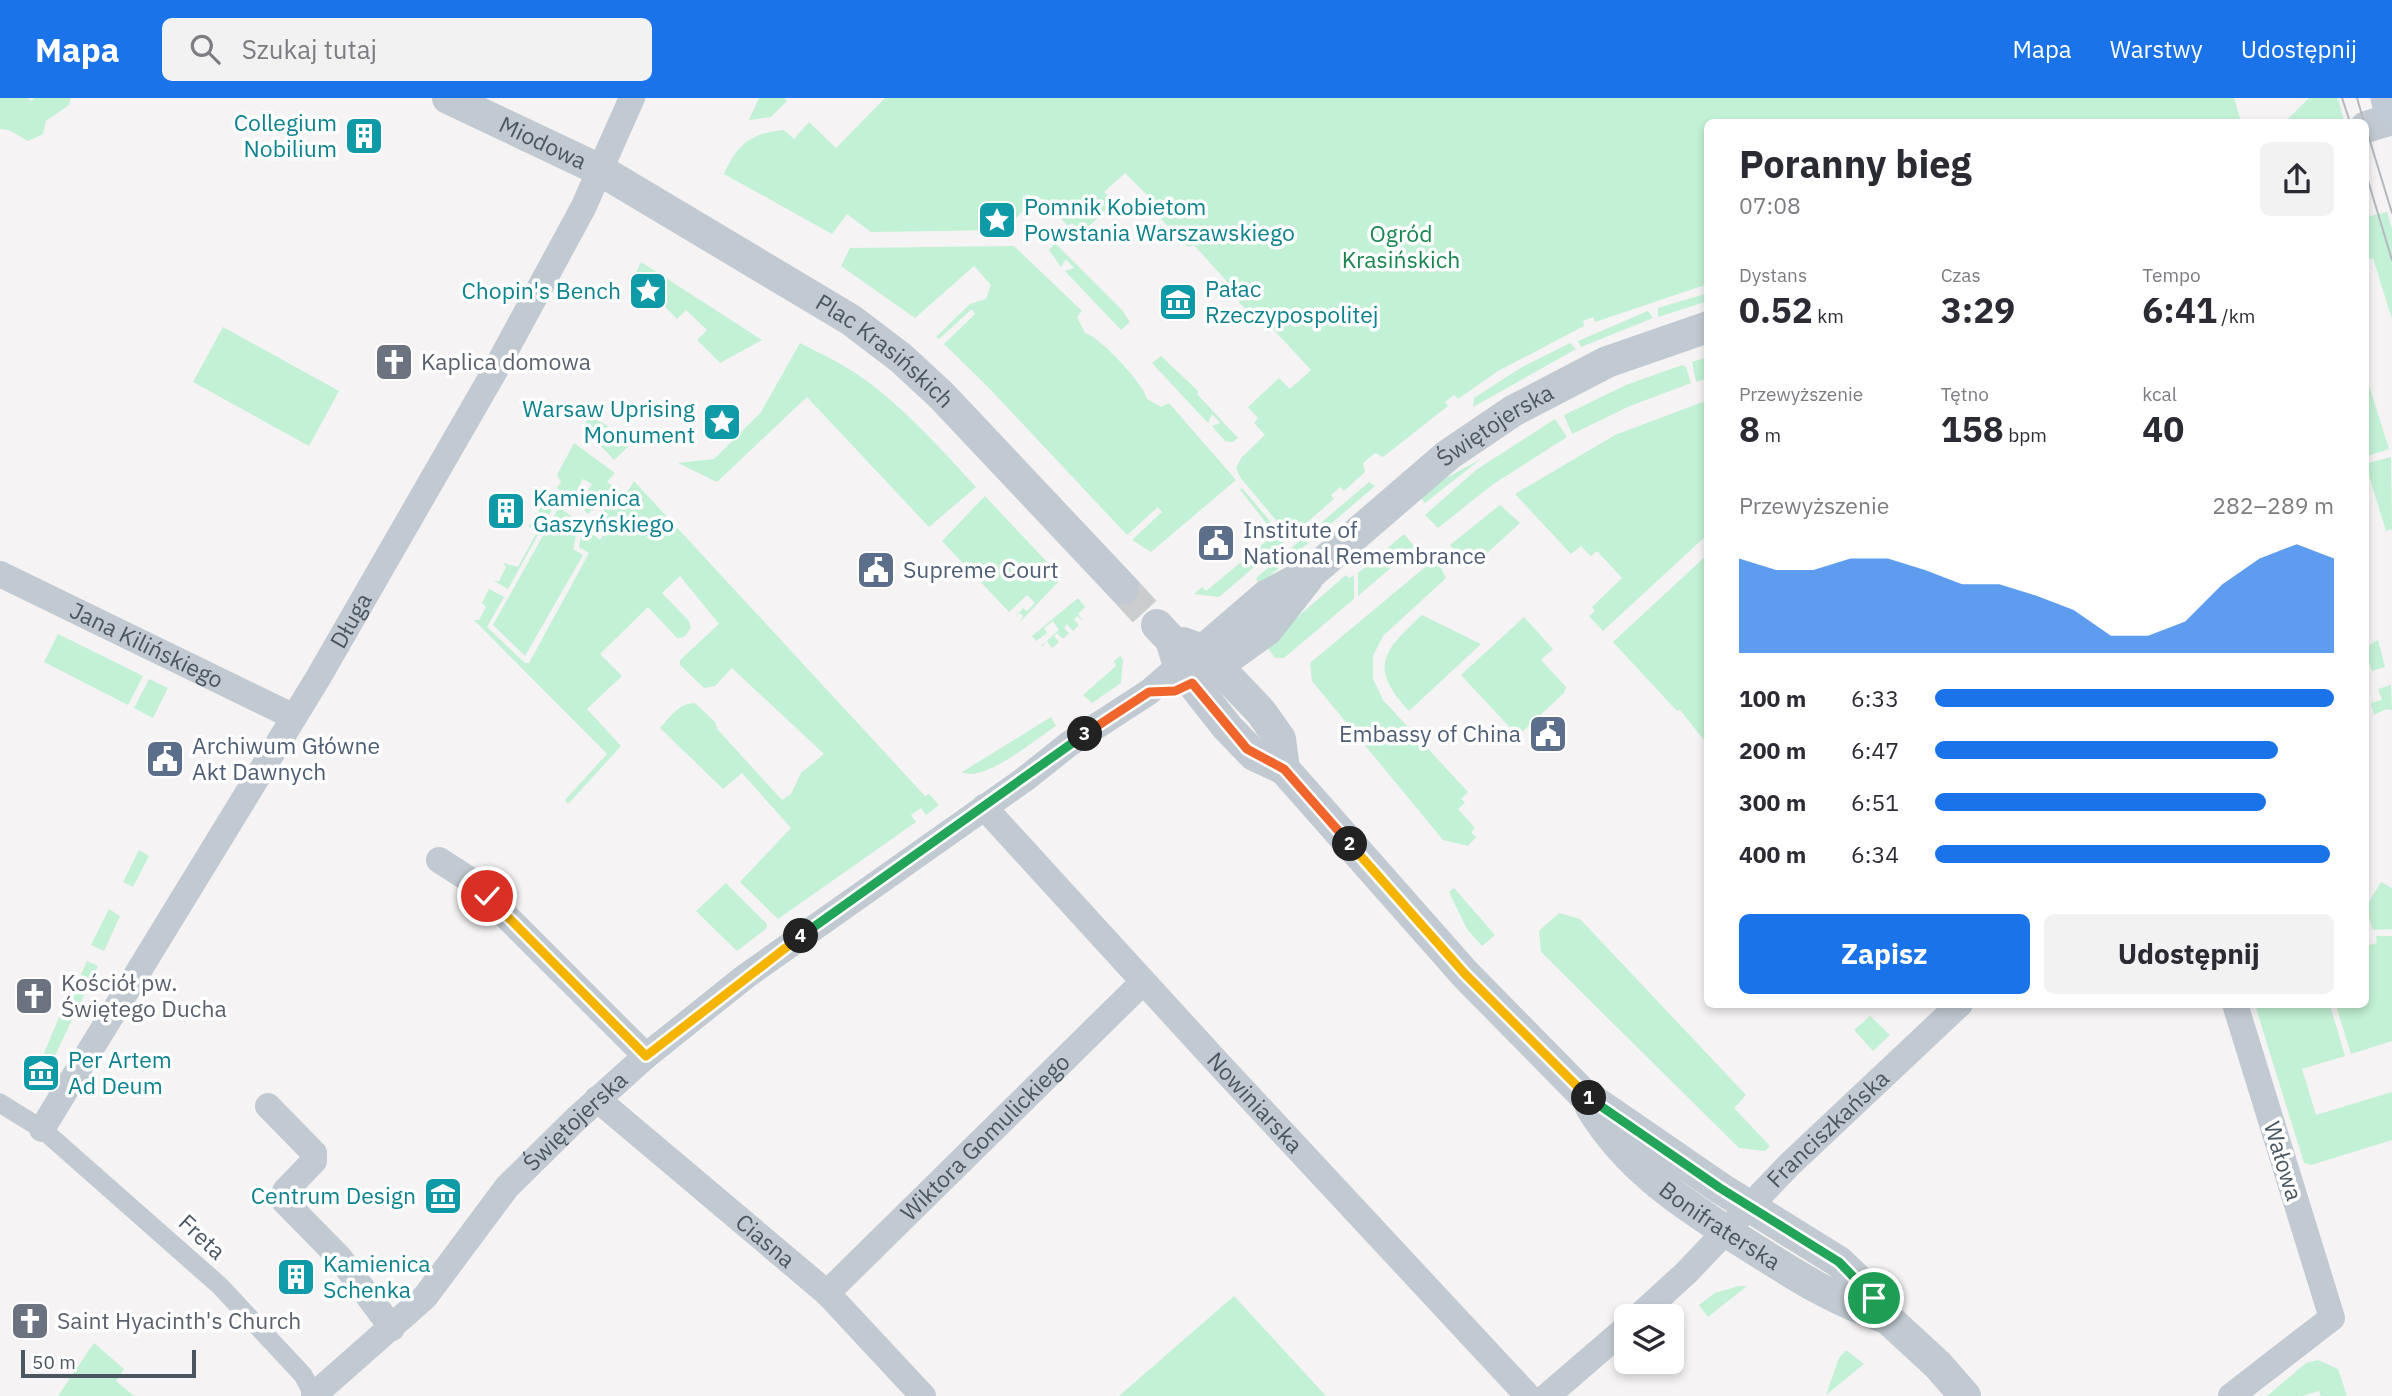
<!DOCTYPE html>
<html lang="pl">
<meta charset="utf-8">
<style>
body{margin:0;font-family:"IBM Plex Sans",sans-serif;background:#f2f2f3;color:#2b2b33;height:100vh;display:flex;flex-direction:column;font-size:26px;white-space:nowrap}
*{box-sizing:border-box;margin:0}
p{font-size:23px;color:#7c7c81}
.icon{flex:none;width:38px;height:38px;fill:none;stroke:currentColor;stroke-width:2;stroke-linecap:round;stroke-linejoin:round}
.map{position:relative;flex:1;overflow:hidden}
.drawer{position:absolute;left:1704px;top:21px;width:665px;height:889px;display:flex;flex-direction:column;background:#fff;border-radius:10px;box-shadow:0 4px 10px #0003}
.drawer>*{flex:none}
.fabs{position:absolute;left:1614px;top:1206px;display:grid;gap:14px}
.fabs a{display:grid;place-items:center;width:70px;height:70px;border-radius:10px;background:#fff;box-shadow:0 4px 10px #0003;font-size:35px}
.scale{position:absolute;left:21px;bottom:18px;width:175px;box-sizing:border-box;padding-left:7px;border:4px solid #4a5661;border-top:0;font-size:19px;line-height:24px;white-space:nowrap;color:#4a5661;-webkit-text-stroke:5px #fff;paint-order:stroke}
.pin{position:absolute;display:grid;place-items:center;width:60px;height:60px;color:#fff;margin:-30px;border:4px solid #fff;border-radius:50%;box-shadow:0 2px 7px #0007}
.km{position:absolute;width:35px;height:35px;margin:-18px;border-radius:50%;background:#222;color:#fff;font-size:19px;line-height:35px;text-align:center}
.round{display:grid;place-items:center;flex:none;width:74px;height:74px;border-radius:10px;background:#f2f2f3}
.head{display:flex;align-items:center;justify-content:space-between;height:119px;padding:0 35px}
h1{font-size:38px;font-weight:700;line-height:52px}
.metrics{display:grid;grid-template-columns:repeat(3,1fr);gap:10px;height:119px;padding:7px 35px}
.metrics div{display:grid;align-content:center}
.metrics b{font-size:35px;font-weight:700}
.metrics small{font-size:19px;font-weight:400}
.metrics p{font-size:19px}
.chart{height:196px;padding:14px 35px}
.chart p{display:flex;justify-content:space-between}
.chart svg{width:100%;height:126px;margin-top:7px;fill:#1a73e8;opacity:.7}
.button{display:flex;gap:14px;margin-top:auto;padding:14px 35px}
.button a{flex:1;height:80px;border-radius:10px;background:#1a73e8;color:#fff;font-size:28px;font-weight:700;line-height:80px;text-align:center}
.button a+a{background:#f2f2f3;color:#2b2b33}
ul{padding:0 35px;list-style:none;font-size:23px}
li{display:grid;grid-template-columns:112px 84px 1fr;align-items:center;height:52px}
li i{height:18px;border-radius:9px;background:#1a73e8}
header{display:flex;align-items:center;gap:42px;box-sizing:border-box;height:98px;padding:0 35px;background:#1a73e8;color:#fff}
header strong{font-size:33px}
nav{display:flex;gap:38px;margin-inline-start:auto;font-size:24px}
.search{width:490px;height:63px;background:#f2f2f3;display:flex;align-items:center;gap:18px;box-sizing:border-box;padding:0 24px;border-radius:10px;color:#7c7c81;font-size:26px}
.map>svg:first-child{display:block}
.green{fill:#c3f1d5}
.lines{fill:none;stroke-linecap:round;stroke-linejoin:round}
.tertiary-tunnel{stroke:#caccce;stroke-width:32;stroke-dasharray:32 16;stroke-linecap:butt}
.pedestrian{stroke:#c1cad2;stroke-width:19}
.minor{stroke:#c1cad2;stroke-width:26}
.tertiary{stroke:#c1cad2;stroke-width:32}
.secondary{stroke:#c1cbd6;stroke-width:37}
.tram{stroke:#b5b8bd;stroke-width:2}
.split-1-casing{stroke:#fff;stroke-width:14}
.split-2-casing{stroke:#fff;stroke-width:14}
.split-3-casing{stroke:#fff;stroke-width:14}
.split-4-casing{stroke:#fff;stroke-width:14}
.split-5-casing{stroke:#fff;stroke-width:14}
.split-1{stroke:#22a559;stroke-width:9}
.split-2{stroke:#f5b400;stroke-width:9}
.split-3{stroke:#f0652b;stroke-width:9}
.split-4{stroke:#22a559;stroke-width:9}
.split-5{stroke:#f5b400;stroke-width:9}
.labels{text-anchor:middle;stroke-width:7;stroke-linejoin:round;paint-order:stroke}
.culture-label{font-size:23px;fill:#0d838f;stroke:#fff;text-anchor:start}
.street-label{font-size:23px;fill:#4a5661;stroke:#fff}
.park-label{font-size:23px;fill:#17864f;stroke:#fff}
.worship-label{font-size:23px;fill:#5b616d;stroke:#fff;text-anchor:start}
.service-label{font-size:23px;fill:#4e5e75;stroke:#fff;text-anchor:start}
</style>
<header>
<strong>Mapa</strong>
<div class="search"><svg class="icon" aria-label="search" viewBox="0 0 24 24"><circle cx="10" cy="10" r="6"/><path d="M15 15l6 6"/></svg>Szukaj tutaj</div>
<nav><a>Mapa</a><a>Warstwy</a><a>Udostępnij</a></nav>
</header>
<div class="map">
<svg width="2392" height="1298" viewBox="0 0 2392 1298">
<rect width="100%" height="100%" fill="#f5f3f3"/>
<g class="green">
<polygon points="0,0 28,0 31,3 34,0 71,0 69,7 46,23 43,36 28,43 9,32 0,31"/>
<polygon points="759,0 784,0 787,3 771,19 749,22"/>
<path d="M885 0H2234L2240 20 2239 24H1708V186L1595 224 1593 219 1583 223 1584 228 1498 273 1458 301 1454 297 1445 304 1448 308 1383 359 1375 355 1363 365 1365 374 1344 393 1340 389 1331 397 1334 401 1290 439 1240 379 1236 370 1241 360 1265 337 1254 325 1258 320 1248 309 1279 280 1290 291 1311 272 1273 231 1268 235 1239 204 1241 199 1194 147 1188 149 1159 119 1163 113 1125 75 1104 94 1114 104 1082 135 1072 125 1068 128 1038 98 1004 132 871 134 847 116 832 136 724 76C738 45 751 35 784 32L794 41 809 24 836 50Z"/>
<polygon points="2309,0 2338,0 2344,23 2285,24"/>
<polygon points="2387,114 2392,131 2392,221 2373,160 2366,162 2366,119"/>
<polygon points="1055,145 1122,212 1130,224 1121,232 1065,173 1074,170 1066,161 1061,169 1049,152"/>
<path d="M1014 148 1082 213 1077 219 1085 235C1100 239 1144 286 1147 301L1161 309 1169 305 1236 382 1151 454 1132 442 1162 414 1158 409 1127 437 989 290 944 246 975 216 972 211 939 241 936 239 970 206 986 201 991 187 974 168 915 220 841 168 850 150Z"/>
<polygon points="641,164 762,242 720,265 697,242 707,232 686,212 677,221 635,177"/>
<polygon points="1708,195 1708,203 1658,219 1658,210"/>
<polygon points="1648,213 1653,220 1581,249 1578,243"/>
<polygon points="223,229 339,293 309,348 193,284"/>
<path d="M800 245C819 255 839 264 857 276 902 307 939 349 976 389L929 429 807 299 717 384 678 365 714 361 761 314Z"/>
<polygon points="1570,245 1576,251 1473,309 1474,300 1522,269"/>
<polygon points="1161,258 1199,294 1197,296 1238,340 1233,344 1225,343 1212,328 1220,325 1212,316 1208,325 1152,265"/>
<polygon points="1708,259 1708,280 1696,284 1692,264"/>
<polygon points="1682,267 1686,269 1691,285 1630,308 1572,336 1564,317 1626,287"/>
<polygon points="2366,278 2389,351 2367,358 2366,358"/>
<polygon points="1708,302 1708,436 1603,533 1589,518 1595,513 1592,509 1622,480 1597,453 1591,458 1581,448 1571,456 1515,396 1615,337"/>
<path d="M589 318 608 328 607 331C613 334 628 335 632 345L614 362 583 329Z"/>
<polygon points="1555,321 1567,339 1492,387 1438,430 1425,417 1476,372"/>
<polygon points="574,345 615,375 607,384 617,391 586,396 592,386 583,381 574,397 568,398 557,390 561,384 557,377"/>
<polygon points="2391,359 2392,431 2386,433 2367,371 2368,365"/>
<polygon points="1481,361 1425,405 1421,400 1439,384"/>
<path d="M634 383 925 698 929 696 939 707 926 717 921 710 911 717 916 724 778 821 740 784 791 730 742 675 723 691 660 630C669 620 680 604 695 605L715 624 718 632 782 702 791 696 801 675 824 656 732 570 715 588 704 590 680 567V562L719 526 680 478 662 495 689 523 691 530 684 539 677 540 648 509 600 556 622 578 587 611 621 648 568 706 565 702 607 656 474 522H479L486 509 482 505 489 491 504 499 487 529 525 565H529L589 455 579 449 583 428 600 442 606 432 596 423 606 409 598 405 588 416 575 402 613 399 621 404Z"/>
<polygon points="1369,384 1375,388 1259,487 1256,480"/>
<polygon points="1242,390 1286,442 1219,499 1194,496 1202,489 1206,493 1275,436 1240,392"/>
<polygon points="985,398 1062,480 1019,525 1023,518 1020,515 1014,520 1023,510 1027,513 1035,505 1027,497 1009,514 942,443"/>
<polygon points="544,399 555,406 508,491 494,483 499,483 506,469 503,465 518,469 537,434 528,428 533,425 535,415 538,416 540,406 543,407"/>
<polygon points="1500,407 1520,425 1484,458 1476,451 1464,461 1450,447"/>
<polygon points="559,409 579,424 573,451 583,457 525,558 493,527"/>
<polygon points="1404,436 1415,449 1358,498 1358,475"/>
<polygon points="1708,456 1708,647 1680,612 1677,613 1613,544"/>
<polygon points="1436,460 1446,480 1383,538 1373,558 1373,581 1383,602 1468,694 1461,701 1465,705 1458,711 1475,730 1471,734 1476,739 1468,748 1443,742 1312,583 1310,565"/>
<polygon points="1346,477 1349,480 1354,478 1354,501 1284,560 1275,560 1265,547"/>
<polygon points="1078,500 1085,509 1078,516 1083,523 1077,518 1074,522 1079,527 1073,533 1067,526 1064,530 1069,535 1063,541 1057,535 1054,538 1059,544 1052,550 1047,543 1042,549 1041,548 1059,532 1053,523 1044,530 1047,535 1036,543 1032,538"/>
<path d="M1422 517 1481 546 1409 613C1368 569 1383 553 1422 517Z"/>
<polygon points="1524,519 1553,551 1541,562 1566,589 1564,595 1521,635 1519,633 1516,636 1461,577"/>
<polygon points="58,536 143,578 128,607 44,564"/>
<polygon points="2378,542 2385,569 2372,573 2369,564 2366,565 2366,549"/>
<polygon points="1120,558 1123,562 1121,585 1092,605 1083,597 1116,568 1114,563"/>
<polygon points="149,581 168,590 153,620 134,610"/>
<polygon points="2391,587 2392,612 2386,611 2374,617 2371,605 2382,602 2378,591"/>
<path d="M1051 619 1056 628C1037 640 983 686 962 674Z"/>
<polygon points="139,752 149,758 133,789 123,784"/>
<polygon points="2381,784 2392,790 2392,831 2373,832 2366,809"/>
<polygon points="726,785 767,826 767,830 737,853 696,813"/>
<polygon points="1454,790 1495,837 1482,848 1467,831 1449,794"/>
<polygon points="109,811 120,818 104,853 91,847"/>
<polygon points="1559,815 1580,821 1746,997 1734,1010 1770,1048 1765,1053 1739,1050 1541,854 1539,833"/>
<polygon points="2376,838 2392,838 2392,943 2351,956 2336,908 2366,906 2366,848 2377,845"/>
<polygon points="87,863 98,868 49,970 40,965 69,895 72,896"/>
<polygon points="2255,907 2330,907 2345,958 2302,971 2316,1017 2392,994 2392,1042 2311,1067 2304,1065"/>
<polygon points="1870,918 1890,937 1873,953 1854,932"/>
<polygon points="1739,1188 1747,1188 1708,1219 1699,1207 1715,1195"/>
<polygon points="1234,1198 1326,1298 1119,1298"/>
<polygon points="94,1245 124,1271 116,1283 134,1298 58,1298"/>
<polygon points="1846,1252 1864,1266 1826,1297 1839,1260"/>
<polygon points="2318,1262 2338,1271 2347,1298 2321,1298 2319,1293 2302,1298 2267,1298 2306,1265"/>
</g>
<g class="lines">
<polyline class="tertiary-tunnel" points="1123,490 1157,527"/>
<polyline class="pedestrian" points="0,1005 42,1031 220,1188 303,1277 314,1298"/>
<g class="minor">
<path id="s1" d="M0 476 294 619"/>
<path id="s2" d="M984 709 1217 964 1528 1298"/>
<polyline points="439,762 470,782 646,958"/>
<path id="s3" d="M597 1001 827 1195 923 1298"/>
<polyline points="268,1008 314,1055 314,1063 285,1093 284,1103 339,1159 392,1230"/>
<path id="s4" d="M42 1031 318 580 493 276 583 110 632 0"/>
<path id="s5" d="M827 1195 1143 884"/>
<path id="s6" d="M1639 1218 1686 1175 1789 1067 1960 906"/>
<path id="s7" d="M314 1297 425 1199 507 1089 576 1021 646 958 746 878 1025 681 1069 646 1149 594 1179 568"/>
<polyline points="1547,1298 1626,1230"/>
<polyline points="2231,1298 2332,1220 2235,906"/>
</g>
<g class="tertiary">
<path id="s8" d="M448 0 600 72 851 222 901 260 941 297 1123 490"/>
<polyline points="2366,29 2392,21"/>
<polyline points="1157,527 1171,542 1179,568 1227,629 1254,657 1284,671 1465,876 1582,995 1720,1090 1839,1164 1866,1190 1887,1220 1938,1267 1965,1298"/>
<polyline points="1183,545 1202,552 1261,614 1280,641 1284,671"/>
<path id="s9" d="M1179 568 1208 548 1266 498 1312 474 1448 357 1513 313 1607 264 1708 229"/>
<polyline points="1203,578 1267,532 1307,481"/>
<path id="s10" d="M1591 1009C1628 1071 1686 1108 1746 1146 1792 1175 1834 1203 1887 1220"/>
</g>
<polyline class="secondary" points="2389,0 2392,11"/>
<g class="tram">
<polyline points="2342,0 2350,24"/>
<polyline points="2357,0 2364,24"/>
<polyline points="2366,30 2392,115"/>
<polyline points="2366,76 2392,162"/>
</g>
</g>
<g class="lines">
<defs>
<polyline id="split-1" points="1589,1000 1720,1090 1839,1164 1874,1200"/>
<polyline id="split-2" points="1350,746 1465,876 1589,1000"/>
<polyline id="split-3" points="1085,636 1149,594 1175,593 1192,585 1247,651 1284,671 1350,746"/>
<polyline id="split-4" points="801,838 1085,636"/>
<polyline id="split-5" points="487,798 646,958 801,838"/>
</defs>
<use href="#split-1" class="split-1-casing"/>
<use href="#split-2" class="split-2-casing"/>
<use href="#split-3" class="split-3-casing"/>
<use href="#split-4" class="split-4-casing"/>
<use href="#split-5" class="split-5-casing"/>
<use href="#split-1" class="split-1"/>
<use href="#split-2" class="split-2"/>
<use href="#split-3" class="split-3"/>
<use href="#split-4" class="split-4"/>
<use href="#split-5" class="split-5"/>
</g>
<defs>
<symbol id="building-square" viewBox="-11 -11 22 22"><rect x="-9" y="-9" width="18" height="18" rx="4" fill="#0f9aa8" stroke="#fff"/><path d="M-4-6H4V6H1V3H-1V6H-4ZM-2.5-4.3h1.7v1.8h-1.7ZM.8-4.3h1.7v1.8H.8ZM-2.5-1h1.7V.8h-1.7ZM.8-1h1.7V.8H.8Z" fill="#fff"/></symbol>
<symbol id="sight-square" viewBox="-11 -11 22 22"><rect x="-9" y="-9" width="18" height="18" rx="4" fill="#0f9aa8" stroke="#fff"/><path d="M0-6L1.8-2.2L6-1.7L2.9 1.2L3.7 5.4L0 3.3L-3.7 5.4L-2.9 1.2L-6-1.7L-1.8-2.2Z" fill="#fff"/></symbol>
<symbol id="museum-square" viewBox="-11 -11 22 22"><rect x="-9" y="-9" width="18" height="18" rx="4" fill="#0f9aa8" stroke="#fff"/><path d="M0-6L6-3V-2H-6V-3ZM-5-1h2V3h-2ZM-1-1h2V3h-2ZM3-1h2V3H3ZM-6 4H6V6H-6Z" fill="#fff"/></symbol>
<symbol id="church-square" viewBox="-11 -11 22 22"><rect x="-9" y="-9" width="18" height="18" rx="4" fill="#6b7280" stroke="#fff"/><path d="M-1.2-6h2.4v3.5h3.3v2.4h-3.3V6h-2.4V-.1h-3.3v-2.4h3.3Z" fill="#fff"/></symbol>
<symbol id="civic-square" viewBox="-11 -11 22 22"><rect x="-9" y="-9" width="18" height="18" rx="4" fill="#5c6f8a" stroke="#fff"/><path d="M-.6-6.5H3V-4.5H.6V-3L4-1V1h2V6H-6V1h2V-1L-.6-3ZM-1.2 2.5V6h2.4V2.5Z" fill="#fff"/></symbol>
</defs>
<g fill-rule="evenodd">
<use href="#building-square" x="342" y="16" width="44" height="44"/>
<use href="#sight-square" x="975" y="100" width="44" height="44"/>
<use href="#sight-square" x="626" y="171" width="44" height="44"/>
<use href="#museum-square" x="1156" y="182" width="44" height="44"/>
<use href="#church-square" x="372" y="242" width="44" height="44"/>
<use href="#sight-square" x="700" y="302" width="44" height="44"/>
<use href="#building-square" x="484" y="391" width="44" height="44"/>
<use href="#civic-square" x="1194" y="423" width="44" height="44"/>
<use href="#civic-square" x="854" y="450" width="44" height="44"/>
<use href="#civic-square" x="1526" y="614" width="44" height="44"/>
<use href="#civic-square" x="143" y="639" width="44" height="44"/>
<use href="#church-square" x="12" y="876" width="44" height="44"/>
<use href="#museum-square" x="19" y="953" width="44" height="44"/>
<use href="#museum-square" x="421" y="1076" width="44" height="44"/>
<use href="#building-square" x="274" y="1157" width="44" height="44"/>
<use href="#church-square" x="8" y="1201" width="44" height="44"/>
</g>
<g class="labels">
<g class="culture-label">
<text x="337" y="33" text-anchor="end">Collegium<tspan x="337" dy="26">Nobilium</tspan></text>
<text x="1024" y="117">Pomnik Kobietom<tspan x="1024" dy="26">Powstania Warszawskiego</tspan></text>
<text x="1205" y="199">Pałac<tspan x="1205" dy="26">Rzeczypospolitej</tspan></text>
<text x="621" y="201" text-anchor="end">Chopin's Bench</text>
<text x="695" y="319" text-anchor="end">Warsaw Uprising<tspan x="695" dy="26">Monument</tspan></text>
<text x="533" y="408">Kamienica<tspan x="533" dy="26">Gaszyńskiego</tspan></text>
<text x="68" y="970">Per Artem<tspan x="68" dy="26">Ad Deum</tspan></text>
<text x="416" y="1106" text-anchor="end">Centrum Design</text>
<text x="323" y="1174">Kamienica<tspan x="323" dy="26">Schenka</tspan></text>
</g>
<g class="street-label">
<text dy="8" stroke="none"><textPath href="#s8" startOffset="105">Miodowa</textPath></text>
<text dy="8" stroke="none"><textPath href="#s8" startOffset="506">Plac Krasińskich</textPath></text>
<text dy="8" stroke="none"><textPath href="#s9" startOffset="399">Świętojerska</textPath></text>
<text dy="8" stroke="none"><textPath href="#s4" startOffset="595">Długa</textPath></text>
<text dy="8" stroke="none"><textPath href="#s1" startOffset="163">Jana Kilińskiego</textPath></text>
<text dy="8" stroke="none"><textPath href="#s2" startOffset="401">Nowiniarska</textPath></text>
<text dy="8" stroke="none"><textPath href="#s7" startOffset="380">Świętojerska</textPath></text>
<text dy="8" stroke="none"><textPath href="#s6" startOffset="266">Franciszkańska</textPath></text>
<text dy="8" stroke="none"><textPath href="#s5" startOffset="222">Wiktora Gomulickiego</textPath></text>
<text transform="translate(2283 1063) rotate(73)" y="8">Wałowa</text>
<text dy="8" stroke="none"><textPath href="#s10" startOffset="177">Bonifraterska</textPath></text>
<text transform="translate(202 1139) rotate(43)" y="8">Freta</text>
<text dy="8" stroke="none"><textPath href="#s3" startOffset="220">Ciasna</textPath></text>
</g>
<g class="park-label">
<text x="1401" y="144">Ogród<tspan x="1401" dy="26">Krasińskich</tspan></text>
</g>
<g class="worship-label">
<text x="421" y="272">Kaplica domowa</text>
<text x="61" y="893">Kościół pw.<tspan x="61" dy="26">Świętego Ducha</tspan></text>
<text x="57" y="1231">Saint Hyacinth's Church</text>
</g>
<g class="service-label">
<text x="1243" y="440">Institute of<tspan x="1243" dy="26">National Remembrance</tspan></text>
<text x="903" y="480">Supreme Court</text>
<text x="1521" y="644" text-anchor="end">Embassy of China</text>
<text x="192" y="656">Archiwum Główne<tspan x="192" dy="26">Akt Dawnych</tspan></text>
</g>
</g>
</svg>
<div class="fabs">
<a><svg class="icon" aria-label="layers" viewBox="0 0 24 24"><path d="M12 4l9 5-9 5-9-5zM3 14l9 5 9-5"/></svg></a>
</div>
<div class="scale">50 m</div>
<div class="pin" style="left:1874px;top:1200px;background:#1e9e55"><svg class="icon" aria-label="arrive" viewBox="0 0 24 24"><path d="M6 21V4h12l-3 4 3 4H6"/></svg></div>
<div class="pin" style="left:487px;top:798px;background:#d93025"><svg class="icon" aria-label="check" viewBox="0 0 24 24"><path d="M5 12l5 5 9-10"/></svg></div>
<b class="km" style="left:1589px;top:1000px">1</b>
<b class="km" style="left:1350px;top:746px">2</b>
<b class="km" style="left:1085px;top:636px">3</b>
<b class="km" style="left:801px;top:838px">4</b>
<section class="drawer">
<div class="head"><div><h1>Poranny bieg</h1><p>07:08</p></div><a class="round"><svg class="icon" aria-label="share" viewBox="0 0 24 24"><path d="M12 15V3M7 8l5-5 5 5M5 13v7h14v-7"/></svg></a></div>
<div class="metrics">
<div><p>Dystans</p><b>0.52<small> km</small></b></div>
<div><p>Czas</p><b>3:29</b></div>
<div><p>Tempo</p><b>6:41<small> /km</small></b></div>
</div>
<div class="metrics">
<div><p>Przewyższenie</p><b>8<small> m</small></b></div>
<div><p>Tętno</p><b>158<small> bpm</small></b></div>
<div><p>kcal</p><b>40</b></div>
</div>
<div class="chart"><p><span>Przewyższenie</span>282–289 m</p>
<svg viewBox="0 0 160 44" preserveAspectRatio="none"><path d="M0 44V11L10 15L20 15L30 11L40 11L50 15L60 20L70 20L80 24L90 29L100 38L110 38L120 33L130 20L140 11L150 6L160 11V44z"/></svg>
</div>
<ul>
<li><b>100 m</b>6:33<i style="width:100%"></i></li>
<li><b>200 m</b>6:47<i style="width:86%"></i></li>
<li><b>300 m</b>6:51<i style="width:83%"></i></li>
<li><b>400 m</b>6:34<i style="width:99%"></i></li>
</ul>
<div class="button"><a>Zapisz</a><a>Udostępnij</a></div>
</section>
</div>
